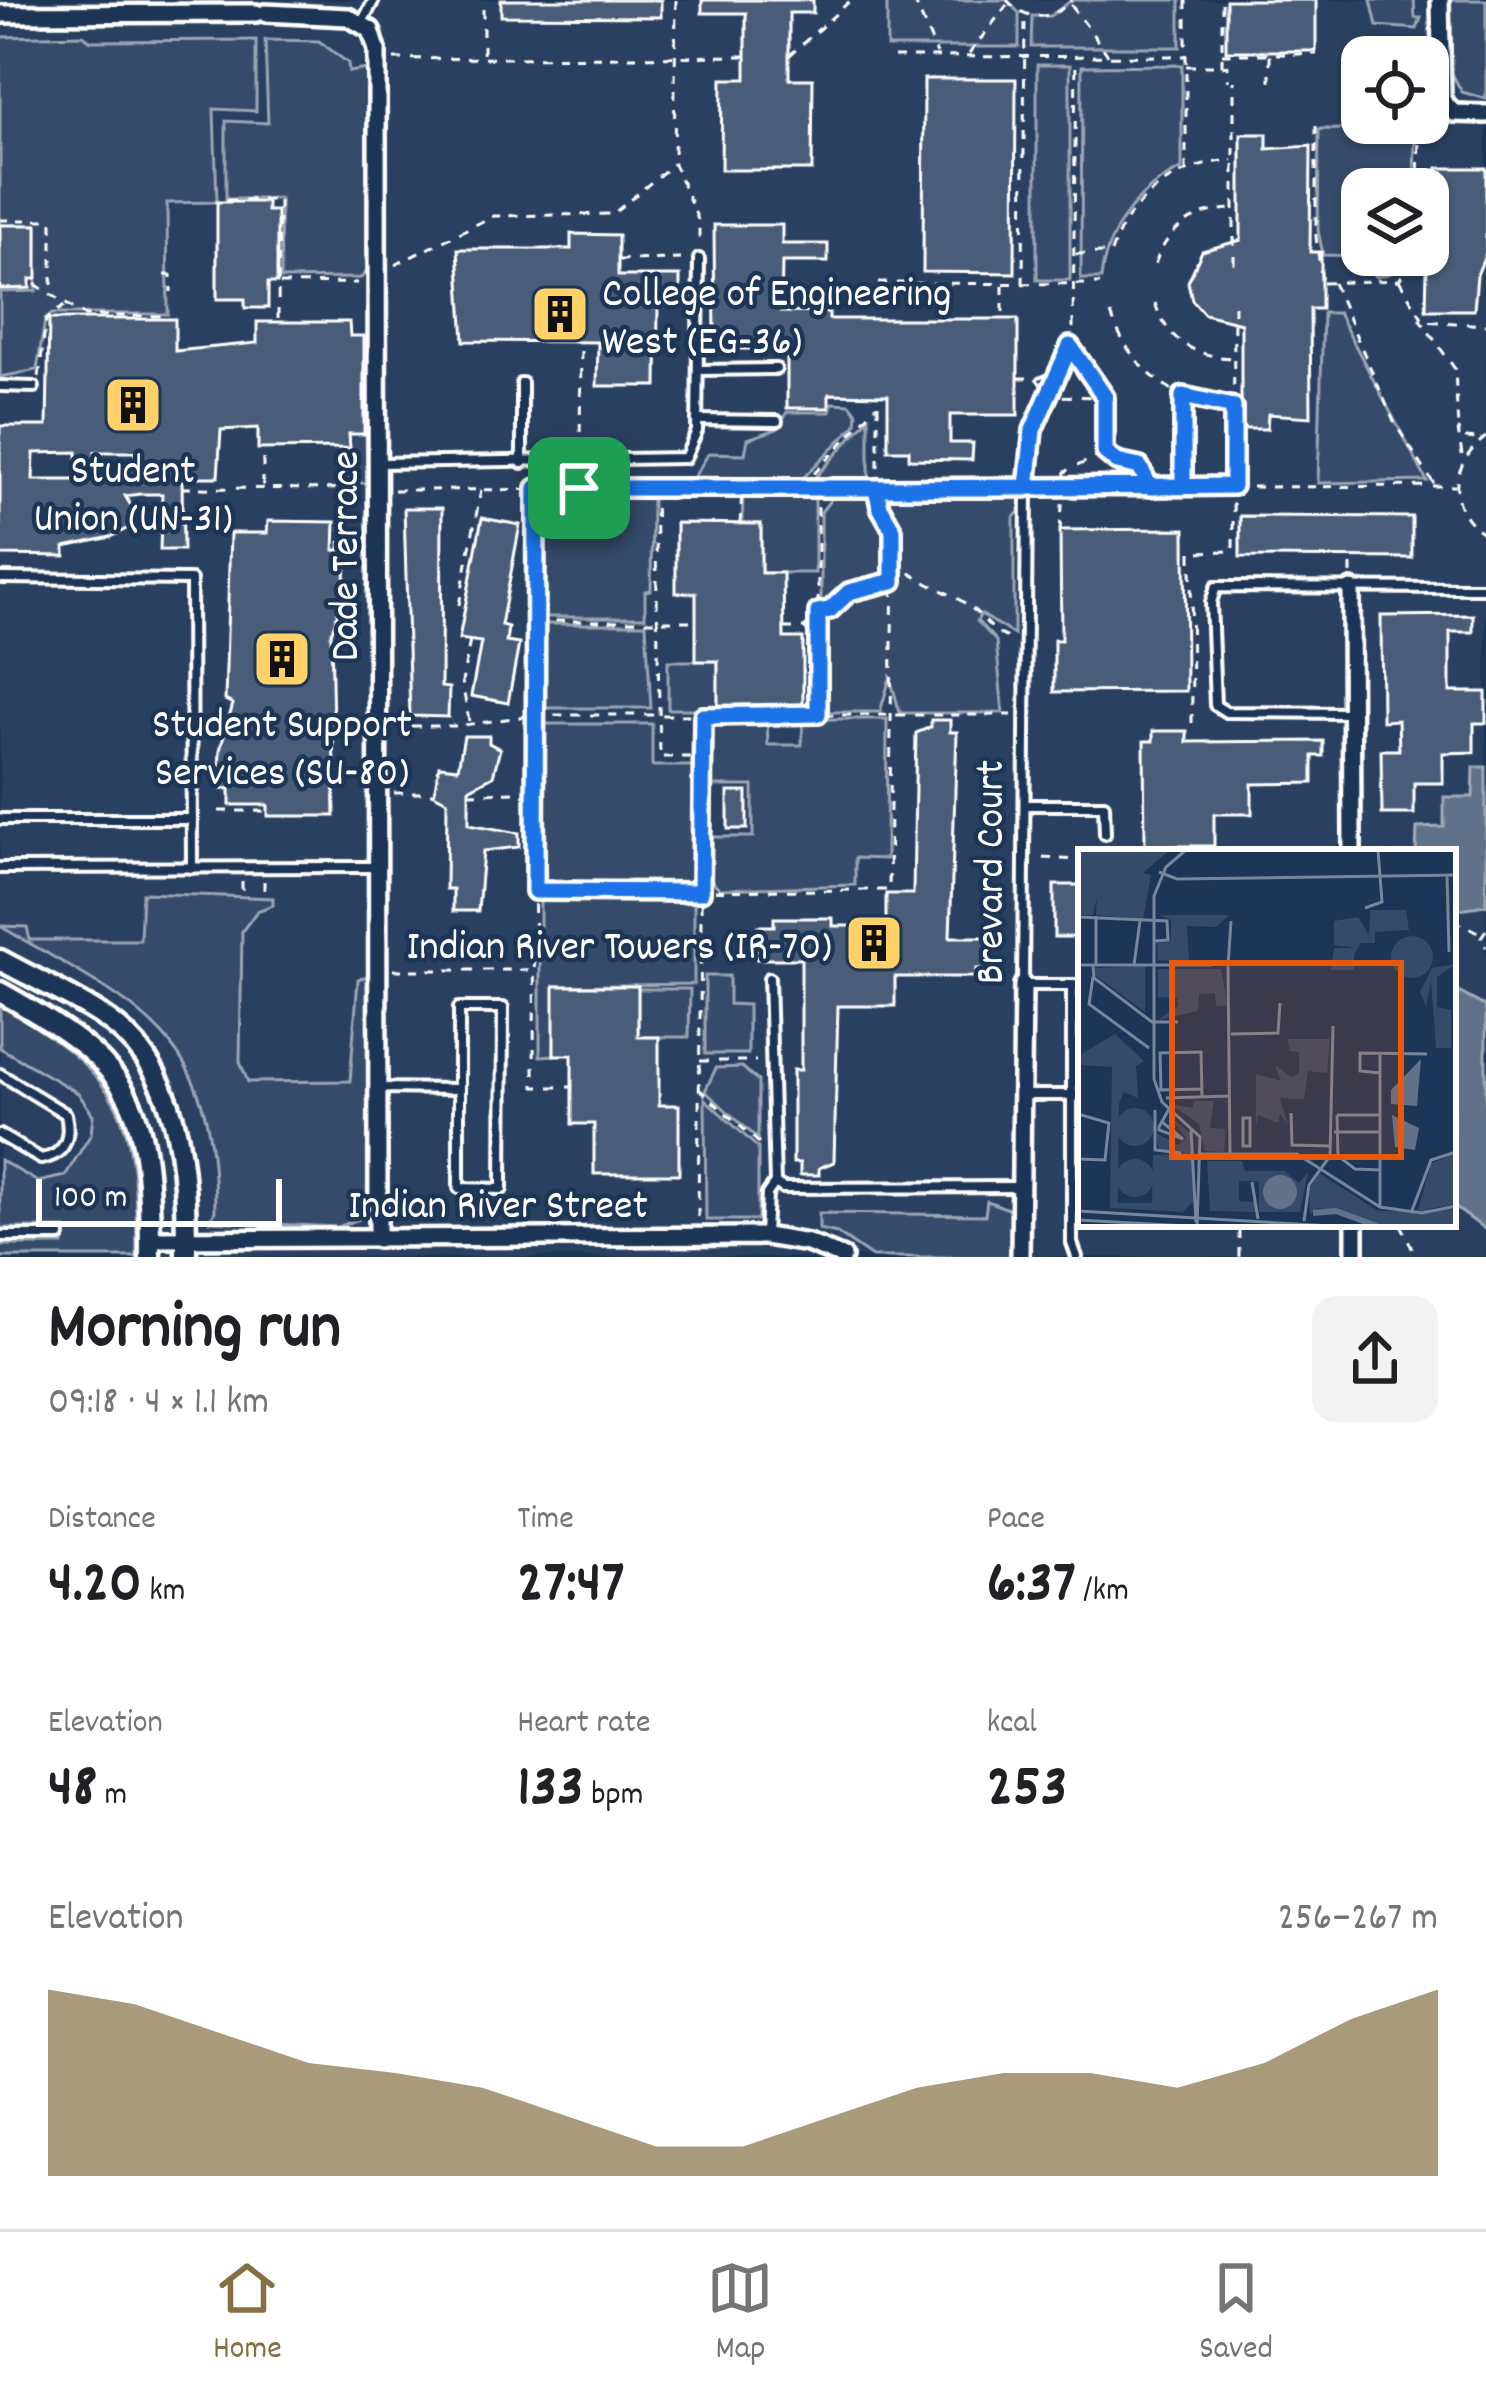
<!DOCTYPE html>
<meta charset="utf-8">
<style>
body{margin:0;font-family:Dekko,sans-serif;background:#f2f2f2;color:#202124;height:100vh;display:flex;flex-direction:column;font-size:45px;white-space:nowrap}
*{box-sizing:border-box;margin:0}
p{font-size:39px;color:#757577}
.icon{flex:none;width:66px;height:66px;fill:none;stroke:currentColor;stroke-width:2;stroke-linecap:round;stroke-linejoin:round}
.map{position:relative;height:1257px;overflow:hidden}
.side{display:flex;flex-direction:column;background:#fff;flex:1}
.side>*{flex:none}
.tools{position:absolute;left:1341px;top:36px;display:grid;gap:24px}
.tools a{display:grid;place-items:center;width:108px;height:108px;border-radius:24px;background:#fff;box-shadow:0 3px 9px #0004;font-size:60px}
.scale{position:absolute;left:36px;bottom:30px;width:246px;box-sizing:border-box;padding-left:12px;border:6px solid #fff;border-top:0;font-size:33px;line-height:42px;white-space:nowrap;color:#fff;-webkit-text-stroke:9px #1d3557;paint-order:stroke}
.pin{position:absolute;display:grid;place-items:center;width:102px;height:102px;color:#fff;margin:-51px;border-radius:24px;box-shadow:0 6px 18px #0006}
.round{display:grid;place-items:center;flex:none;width:126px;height:126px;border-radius:24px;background:#f2f2f2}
.headline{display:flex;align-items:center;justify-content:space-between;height:204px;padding:0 48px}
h1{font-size:66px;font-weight:700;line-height:90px}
.figures{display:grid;grid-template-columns:repeat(3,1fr);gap:18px;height:204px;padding:12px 48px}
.figures div{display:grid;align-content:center}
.figures b{font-size:60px;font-weight:700}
.figures small{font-size:33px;font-weight:400}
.figures p{font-size:33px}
.chart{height:336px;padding:24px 48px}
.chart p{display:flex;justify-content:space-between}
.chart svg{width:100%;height:216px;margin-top:12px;fill:#847042;opacity:.7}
.menu{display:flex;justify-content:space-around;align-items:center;height:168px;border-top:3px solid #e0e0e0;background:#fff;font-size:33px;color:#757577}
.menu a{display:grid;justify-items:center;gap:6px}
.menu .on{color:#847042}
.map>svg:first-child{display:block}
.built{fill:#2a4161;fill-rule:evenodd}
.green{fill:#364b69;stroke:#9aa5b4;stroke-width:3}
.water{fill:#617289;stroke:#a0aab8;stroke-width:3}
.building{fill:#4a5d79;stroke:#fff;stroke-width:3;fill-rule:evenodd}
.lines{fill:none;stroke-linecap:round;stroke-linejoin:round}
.service-casing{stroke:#fff;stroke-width:16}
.minor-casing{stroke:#fff;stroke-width:24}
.tertiary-casing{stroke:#fff;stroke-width:27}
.path{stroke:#fff;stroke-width:3;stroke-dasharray:9 9;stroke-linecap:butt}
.service{stroke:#1d3557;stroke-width:8}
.minor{stroke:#1d3557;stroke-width:15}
.tertiary{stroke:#1d3557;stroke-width:18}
.route-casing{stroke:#fff;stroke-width:24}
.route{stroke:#1a73e8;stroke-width:15}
.labels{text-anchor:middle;stroke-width:9;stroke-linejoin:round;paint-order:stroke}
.poi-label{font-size:42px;fill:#fff;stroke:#1d3557}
.street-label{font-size:42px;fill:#fff;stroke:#1d3557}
.inset-river{fill:none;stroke:#617289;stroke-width:6}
.inset-road{fill:none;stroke:#77869a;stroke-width:3}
.view{fill:#e8590c;fill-opacity:0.15;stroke:#e8590c;stroke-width:6}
.inset-edge{fill:none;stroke:#fff;stroke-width:6}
</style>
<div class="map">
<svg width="1486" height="1257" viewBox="0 0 1486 1257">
<rect width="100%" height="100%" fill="#1d3557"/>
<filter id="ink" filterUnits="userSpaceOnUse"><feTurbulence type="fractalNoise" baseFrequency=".00833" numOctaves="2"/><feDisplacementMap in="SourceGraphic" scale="24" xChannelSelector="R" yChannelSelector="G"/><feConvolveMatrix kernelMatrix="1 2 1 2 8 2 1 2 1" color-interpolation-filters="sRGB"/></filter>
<g filter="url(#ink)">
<path class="built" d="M0 0H1486V1257H0ZM1362 57H1428V123H1362ZM1362 189H1428V255H1362ZM1081 852H1453V1224H1081Z"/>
<g class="green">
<polygon points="887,0 1007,0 1019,13 1019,47 887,47"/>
<polygon points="1072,0 1180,0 1180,47 1031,47 1032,16 1050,16"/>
<polygon points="1371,0 1414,0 1415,18 1421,18 1417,29 1377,26"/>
<polygon points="1450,0 1486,0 1486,99 1462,92 1451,72"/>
<polygon points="83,35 91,41 256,40 256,111 214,109 217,202 167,203 168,314 52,314 45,320 37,370 0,377 0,292 36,291 37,225 0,225 0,37"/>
<polygon points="265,40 319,41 348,63 349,72 367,69 367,271 361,278 281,279 280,199 226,199 226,121 268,123"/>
<rect x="1037" y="65" width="33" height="215"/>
<path d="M1182 65V169C1136 189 1105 235 1101 279H1081L1082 66Z"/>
<polygon points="1319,129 1415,130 1414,189 1362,189 1362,255 1413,255 1402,270 1377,277 1364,265 1363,256 1323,255 1318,230"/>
<polygon points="1323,313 1338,313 1427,481 1318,483"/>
<polygon points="364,336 367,483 350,483 349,434 364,433"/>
<polygon points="832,403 850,404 857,413 856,424 802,479 694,477 709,453 745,454 748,439 777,429 787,412 830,412"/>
<polygon points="869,418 869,479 814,479"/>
<path d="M1021 494 1020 511 1014 517V635L981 614 977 621 996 641 1003 713H900L890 678 880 712H821C821 669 809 612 857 594L856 589 821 609V512L834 495Z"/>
<polygon points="541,496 652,498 651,590 645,591 645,617 541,617"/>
<polygon points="743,497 815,497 815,573 761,573 761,524 742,524"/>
<polygon points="541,624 646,624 651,708 541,708"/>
<rect x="668" y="661" width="50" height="48"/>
<polygon points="711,718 767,719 768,745 802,745 803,719 887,719 886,859 855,858 855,885 720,889 707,876 710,837 753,837 753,786 711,786"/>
<polygon points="541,724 652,724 652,766 702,766 702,836 694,890 540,889"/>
<path d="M142 893 273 898V905L257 911 242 931 240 1062 248 1082 350 1081 358 979 367 976 368 1202 359 1219 338 1227 210 1221 215 1211C215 1029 138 1008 0 926L27 927 30 940H140Z"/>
<polygon points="540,894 694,895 694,984 555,986 554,1055 540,1056"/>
<polygon points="705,976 729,976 729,1004 748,1005 748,1054 705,1054"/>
<polygon points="638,989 690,989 689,1037 638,1037"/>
<path d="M0 1005C126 1079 136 1114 137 1257H0V1245H63L65 1228H0V1160L38 1182 65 1176 91 1134 93 1115 78 1093 0 1048Z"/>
<polygon points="742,1067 758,1081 758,1139 705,1091 716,1068"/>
<polygon points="705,1099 758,1148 758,1220 706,1220"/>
<polygon points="987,1201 1014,1211 1010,1257 872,1257 837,1233 819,1229 819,1213 985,1215"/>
</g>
<g class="water">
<polygon points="1474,767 1486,767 1486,905 1453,910 1453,852 1416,852 1417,828 1444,827 1444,797 1473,797"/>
<polygon points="1453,989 1486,1007 1486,1230 1453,1206"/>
</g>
<g class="building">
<polygon points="501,0 661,0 661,17 501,16"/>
<polygon points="702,0 813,0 813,13 789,13 789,79 813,79 812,170 721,170 722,79 746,79 746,13 702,13"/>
<rect x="1226" y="0" width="90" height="51"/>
<polygon points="924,79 1016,79 1015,273 923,272"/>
<polygon points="1241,134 1267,134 1267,149 1311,146 1310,252 1321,252 1321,309 1310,309 1311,417 1268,414 1267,429 1241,429 1241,323 1204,314 1192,300 1188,282 1202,251 1241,240"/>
<polygon points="1438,168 1486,168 1486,253 1477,275 1474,310 1426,310 1428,225 1430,200 1438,200"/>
<polygon points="217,202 267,202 267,211 277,211 277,283 268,283 268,308 245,308 245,299 217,299"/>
<polygon points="0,225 37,225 37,279 30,279 30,288 0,289"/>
<polygon points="714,225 782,225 782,244 828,244 828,262 782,262 781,312 829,313 829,319 1018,319 1018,415 950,415 950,443 973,443 972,460 909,459 909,450 888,450 888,395 829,394 829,408 787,408 787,349 715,349"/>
<polygon points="571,234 618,235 618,276 680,276 680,306 658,306 657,386 597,386 598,342 464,341 458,249 571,249"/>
<path d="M49 319H175V351L257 343V322H349L350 336H364V434H349L350 448 258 449V428L221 430 218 477H182L183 550H160L162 494H140L125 496 135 512 130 527 111 537 65 547V556L0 555V426H47ZM77 452V480H33L34 453ZM95 452H135V480H95Z"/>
<polygon points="404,508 442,508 441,687 449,688 448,717 410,716"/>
<polygon points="1240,516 1412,517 1412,558 1240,557"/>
<polygon points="482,518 520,525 501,625 508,627 506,642 519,644 508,703 471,696 481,642 459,639"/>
<polygon points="268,521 335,522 334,550 347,550 344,593 331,634 335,816 268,816 268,805 230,805 230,789 218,788 220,750 233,704 225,700 230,533 267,533"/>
<polygon points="676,523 761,524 761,573 783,573 784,638 803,638 803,710 718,709 718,661 696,661 696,593 676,593"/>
<polygon points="1185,529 1186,691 1054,692 1054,640 1061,640 1060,530"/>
<polygon points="1473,615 1473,632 1450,632 1450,692 1486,692 1486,723 1474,723 1474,752 1443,753 1443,783 1414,783 1414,814 1382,814 1381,750 1399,750 1398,720 1382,721 1381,616"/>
<polygon points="931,720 950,720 950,732 957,732 950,937 993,937 992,969 976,969 976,977 895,977 895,1006 838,1006 834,1162 819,1168 819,1175 800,1175 800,1163 793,1163 793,1070 801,1070 801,959 757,959 758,926 774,926 774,918 833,918 833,926 886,926 886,894 913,894 916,733 931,727"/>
<polygon points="1153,731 1187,731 1187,742 1323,741 1323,756 1313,756 1313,783 1252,784 1252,814 1214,814 1214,846 1145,846 1144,741 1153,741"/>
<polygon points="464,736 489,736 489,743 500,749 493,776 469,789 469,824 519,833 519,847 483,851 478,911 453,911 453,889 446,889 447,801 434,794 439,766 458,768"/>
<rect x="728" y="792" width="19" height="37"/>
<rect x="1054" y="885" width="27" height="52"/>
<polygon points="554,986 638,986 638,1037 659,1037 659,1105 679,1105 679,1174 594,1174 594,1124 572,1124 572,1055 554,1055"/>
</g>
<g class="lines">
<defs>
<g id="service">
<polyline points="362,22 374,0"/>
<polyline points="698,370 776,369"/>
<polyline points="522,383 522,463"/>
<polyline points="0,386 34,387"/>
<polyline points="1042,408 1029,445 1027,488 1023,985 1081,985"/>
<polyline points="697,420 777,421"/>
<polyline points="380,463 685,458 697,431 699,259"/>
<polyline points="0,578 191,580 192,868"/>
<polyline points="1349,713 1226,712 1215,705 1211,602 1216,587 1486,588"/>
<polyline points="1025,805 1104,805 1105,834"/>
<polyline points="0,819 192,819"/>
<polyline points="0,868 376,867"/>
<polyline points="769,978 775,1183 783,1188 1021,1187"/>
<polyline points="1072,985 1072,1243 1077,1257"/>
<polygon points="459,1008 503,1008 502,1189 459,1188"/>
<path d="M0 1074 66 1114C71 1137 66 1155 41 1159L0 1135"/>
<polyline points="378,1088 458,1089"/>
<polyline points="1023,1095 1081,1095"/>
<polyline points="765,1235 767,1194 775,1183"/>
<polyline points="0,1236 60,1236"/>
</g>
<g id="minor">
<polyline points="1440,0 1442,100 1454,113 1486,114"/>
<polyline points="265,13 348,17 371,30 377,50 378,1239"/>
<polyline points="0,14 256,13"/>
<polyline points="1351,589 1352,852"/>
<polyline points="1355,1224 1355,1257"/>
<polyline points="150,1239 765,1236 808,1243 843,1257"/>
<polyline points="1020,1257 1023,985"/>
</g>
<g id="tertiary">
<path d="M0 960C33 978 68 994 99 1014 183 1066 186 1169 186 1257"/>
<path d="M0 992C137 1068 150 1103 150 1257"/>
</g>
</defs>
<use href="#service" class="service-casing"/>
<use href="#minor" class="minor-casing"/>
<use href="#tertiary" class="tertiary-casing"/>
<g class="path">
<polyline points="676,0 674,164 699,222 699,245"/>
<polyline points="914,0 937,54"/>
<path d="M1007 0C1027 22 1052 21 1072 0"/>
<polyline points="1071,5 1108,55"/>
<polyline points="483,54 483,0"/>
<polyline points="969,54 1007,5"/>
<polyline points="1222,54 1317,54"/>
<polyline points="1270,55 1270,83"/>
<polyline points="789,56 851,0"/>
<polyline points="894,57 1186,56"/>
<polyline points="394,59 746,56"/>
<polyline points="1186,66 1228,66 1228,81"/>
<polyline points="1222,66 1222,0"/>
<polyline points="1316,126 1316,237 1322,283"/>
<polyline points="1186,171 1186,0"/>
<polyline points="1418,189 1419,128"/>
<polyline points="226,200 279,200 278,319"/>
<polyline points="0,220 52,220 52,295"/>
<path d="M1111 253C1128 199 1177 164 1233 160"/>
<polyline points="1076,254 1104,253"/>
<polyline points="618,260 686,259"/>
<path d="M1155 264C1168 227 1195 210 1234 209"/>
<polyline points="1234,264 1234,81"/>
<polyline points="395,265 493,216 613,214 673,164"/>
<polyline points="165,275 171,275 171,292"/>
<polyline points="1399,280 1424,321 1486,325"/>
<polyline points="878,283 1100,284"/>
<polyline points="1323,283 1399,280 1417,255"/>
<polyline points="1333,283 1395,424 1434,484"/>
<polyline points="35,284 85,316 168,316"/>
<polyline points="280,284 357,283"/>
<polyline points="1023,284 1025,15"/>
<polyline points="1003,285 1003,319"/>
<path d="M1155 303C1167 341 1195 357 1234 358"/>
<path d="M1111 314C1130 369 1175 404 1233 407"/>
<polyline points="1419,318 1455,369 1458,430"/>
<polyline points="1070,346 1105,397 1105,452"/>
<polyline points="39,377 46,320 64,306"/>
<polyline points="1018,378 1036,378 1049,396 1103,397"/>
<polyline points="1037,378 1062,369"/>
<polyline points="1049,396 1073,327 1076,56"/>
<path d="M878 404V501L893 530V558C915 582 941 587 966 604 983 615 990 632 1010 639"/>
<path d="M1486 437C1450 464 1444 509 1486 535"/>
<polyline points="580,450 581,342"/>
<polyline points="1106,453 1140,468 1150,487"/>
<polyline points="1462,455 1458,430 1466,438 1478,439"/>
<polyline points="1183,484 1183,398"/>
<polyline points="263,486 263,449"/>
<polyline points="802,487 877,405"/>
<polyline points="182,488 359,489"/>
<polyline points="1036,488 1455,486"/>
<polyline points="394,490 1015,488"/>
<polyline points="536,490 534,1087 572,1087"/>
<polyline points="655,490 660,757 700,757"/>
<polyline points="740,524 742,490"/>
<polyline points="1060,530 1065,472 1104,453"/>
<polyline points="340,550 343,449"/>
<polyline points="1351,574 1351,557"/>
<polyline points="459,605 481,490"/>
<polyline points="537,621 696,621"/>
<polyline points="784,628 804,628 818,642"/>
<polyline points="804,628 849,592 893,581"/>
<polyline points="818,714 818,489"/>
<polyline points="469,721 462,682 470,640"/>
<polyline points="1192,723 1191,552 1233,551 1234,299"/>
<polyline points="393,726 457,726 535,715 1012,715"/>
<polyline points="394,793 434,793"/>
<polyline points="469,793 519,792 535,802"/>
<polyline points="219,811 268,811"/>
<polyline points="1142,852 1202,852"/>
<polyline points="1043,858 1081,860"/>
<polyline points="242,881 242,892"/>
<polyline points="264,881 264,892"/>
<polyline points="535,891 889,890 893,558"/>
<polyline points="1453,920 1482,934"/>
<polyline points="1486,930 1481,937 1486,947"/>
<polyline points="393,970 533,970"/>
<polyline points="700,1061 756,1061"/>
<polyline points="699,1089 759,1143"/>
<polyline points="698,1217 703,718"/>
<polyline points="1401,1224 1416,1257"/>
<polyline points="1239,1257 1239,1224"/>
</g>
<use href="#service" class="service"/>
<use href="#minor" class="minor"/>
<use href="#tertiary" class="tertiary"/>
</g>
</g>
<g class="lines" filter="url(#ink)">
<defs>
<path id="route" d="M579 488H536L535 891 701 892 703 716 818 714V612L830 610 849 592 893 581V530L880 507 876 488C979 488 1081 487 1183 486V396L1233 407V486L1150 487 1140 467 1117 462 1105 452V397L1070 346 1033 430 1027 488C878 488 729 488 579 488"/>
</defs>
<use href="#route" class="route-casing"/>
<use href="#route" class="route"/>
</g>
<defs>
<symbol id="building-square" viewBox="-11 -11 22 22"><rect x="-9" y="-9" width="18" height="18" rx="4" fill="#ffd166" stroke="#1d3557"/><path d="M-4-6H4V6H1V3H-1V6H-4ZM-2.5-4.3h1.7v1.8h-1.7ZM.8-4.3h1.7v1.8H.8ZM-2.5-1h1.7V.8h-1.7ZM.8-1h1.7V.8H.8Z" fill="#111"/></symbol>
</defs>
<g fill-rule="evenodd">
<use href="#building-square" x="527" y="281" width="66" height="66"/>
<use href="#building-square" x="100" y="372" width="66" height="66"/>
<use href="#building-square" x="249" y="626" width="66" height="66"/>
<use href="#building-square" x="841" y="910" width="66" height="66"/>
</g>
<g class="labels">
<g class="poi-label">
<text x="602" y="305" text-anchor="start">College of Engineering<tspan x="602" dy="48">West (EG-36)</tspan></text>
<text x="133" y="482">Student<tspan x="133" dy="48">Union (UN-31)</tspan></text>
<text x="282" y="736">Student Support<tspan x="282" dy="48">Services (SU-80)</tspan></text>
<text x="832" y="958" text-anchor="end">Indian River Towers (IR-70)</text>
</g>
<g class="street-label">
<text transform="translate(342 556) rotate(-90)" y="15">Dade Terrace</text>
<text transform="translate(987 872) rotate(-90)" y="15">Brevard Court</text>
<text x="498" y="1217">Indian River Street</text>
</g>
</g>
<g transform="translate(1078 849)">
<rect width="378" height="378" fill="#1d3557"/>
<path d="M0 1H92L65 24 73 26 65 70 18 66 19 48 15 66H0ZM292 61H328L331 81 297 83V94H283L276 106V121H253L256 99H278L256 96V72L280 68 291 86ZM82 66H151L138 78 109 77 111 113 80 111 79 94 93 93V71ZM313 108a21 21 0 1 1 42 0a21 21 0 1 1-42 0ZM378 115 359 128V158L373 161V199H358L353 133 348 157 342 143 354 119ZM67 117V163L17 126V119ZM80 120H143L150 157H138L137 144 121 145 120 162 80 171 100 157 99 149 80 148ZM37 185 66 212 58 217 60 249 46 243 41 254 40 354H74L75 306 104 305 81 303 78 284 100 296 108 289 90 266 112 284 116 351 105 363 32 359 34 218 0 216V207ZM209 190H252L249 224 230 222 226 250 202 249 210 276 202 265 200 274 180 266 178 277V225L203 232 197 216 213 228 221 224V203L212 202ZM116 252H136L132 279 148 280 146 303 127 302 121 275 92 255 115 259ZM38 278a19 19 0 1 1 38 0a19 19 0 1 1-38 0ZM378 305V355L340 362 353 314ZM38 329a19 19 0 1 1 38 0a19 19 0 1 1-38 0ZM129 312H164L167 322H206L221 334 230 323 222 363H181V333L173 332H161V352L176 353 179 363 132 362ZM241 324 300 362 378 360V377H303L241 359 232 365 231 341Z" fill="#364b69"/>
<path d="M343 210 339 257 313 255V241ZM314 266 341 279 337 301 317 298ZM185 343a17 17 0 1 1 34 0a17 17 0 1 1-34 0Z" fill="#617289"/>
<path class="inset-river" d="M235 364 258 362 299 377"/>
<path class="inset-road" d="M108 1 88 18 76 47V230L84 253 122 288 119 377M81 23 99 30 378 26M369 26 371 103M287 59 304 53 300 1M0 68 89 72 90 91 76 92M0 116H134M15 116 16 129 74 173H100M18 116V67M56 116 62 72M150 117 152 305M150 117 153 72M15 128 11 155 71 199M153 185 200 184 202 154M302 205V358M302 224 282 222V204L349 205M83 240 82 204 123 203 124 248M80 241 124 240M88 249 152 247M77 261V301L103 304M213 264 214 296 252 297M0 265 31 274 27 311 0 310M259 266 260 307 277 320 303 321M259 266H303M165 269H172V297H165ZM84 273 105 290 81 281V278L91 260M113 281 118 373M256 283H303M121 305H219L302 358 344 364 378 357M174 333 180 370M0 362 253 377M333 364 353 311 378 303M0 371 110 377M226 372 231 336 252 307 255 177"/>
<path class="view" d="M94 114H323V308H94Z"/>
<rect width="378" height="378" class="inset-edge"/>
</g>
</svg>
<div class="tools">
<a><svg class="icon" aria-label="locate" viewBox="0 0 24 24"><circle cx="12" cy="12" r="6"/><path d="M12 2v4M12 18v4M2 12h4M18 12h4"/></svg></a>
<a><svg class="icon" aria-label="layers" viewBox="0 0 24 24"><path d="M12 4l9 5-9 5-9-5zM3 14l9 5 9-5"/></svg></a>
</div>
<div class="scale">100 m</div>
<div class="pin" style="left:579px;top:488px;background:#1e9e55"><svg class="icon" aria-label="arrive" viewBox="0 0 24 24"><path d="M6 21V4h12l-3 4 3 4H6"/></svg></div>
</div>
<section class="side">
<div class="headline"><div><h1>Morning run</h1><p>09:18 · 4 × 1.1 km</p></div><a class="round"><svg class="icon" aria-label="share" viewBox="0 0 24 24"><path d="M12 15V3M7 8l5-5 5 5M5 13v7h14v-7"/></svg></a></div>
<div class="figures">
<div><p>Distance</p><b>4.20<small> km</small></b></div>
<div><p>Time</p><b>27:47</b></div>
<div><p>Pace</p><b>6:37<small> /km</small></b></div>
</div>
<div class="figures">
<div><p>Elevation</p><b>48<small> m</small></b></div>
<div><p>Heart rate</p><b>133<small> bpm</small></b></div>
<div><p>kcal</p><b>253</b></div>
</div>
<div class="chart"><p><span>Elevation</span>256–267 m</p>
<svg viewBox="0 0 160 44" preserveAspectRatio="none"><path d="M0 44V6L10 9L20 15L30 21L40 23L50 26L60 32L70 38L80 38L90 32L100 26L110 23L120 23L130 26L140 21L150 12L160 6V44z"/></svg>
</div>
</section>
<nav class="menu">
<a class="on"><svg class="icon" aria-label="home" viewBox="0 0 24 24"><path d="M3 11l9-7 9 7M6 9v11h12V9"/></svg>Home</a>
<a><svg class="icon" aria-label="map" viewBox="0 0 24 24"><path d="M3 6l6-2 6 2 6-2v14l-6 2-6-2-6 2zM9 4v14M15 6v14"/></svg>Map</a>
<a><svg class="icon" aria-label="saved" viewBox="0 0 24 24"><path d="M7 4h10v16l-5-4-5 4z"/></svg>Saved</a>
</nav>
